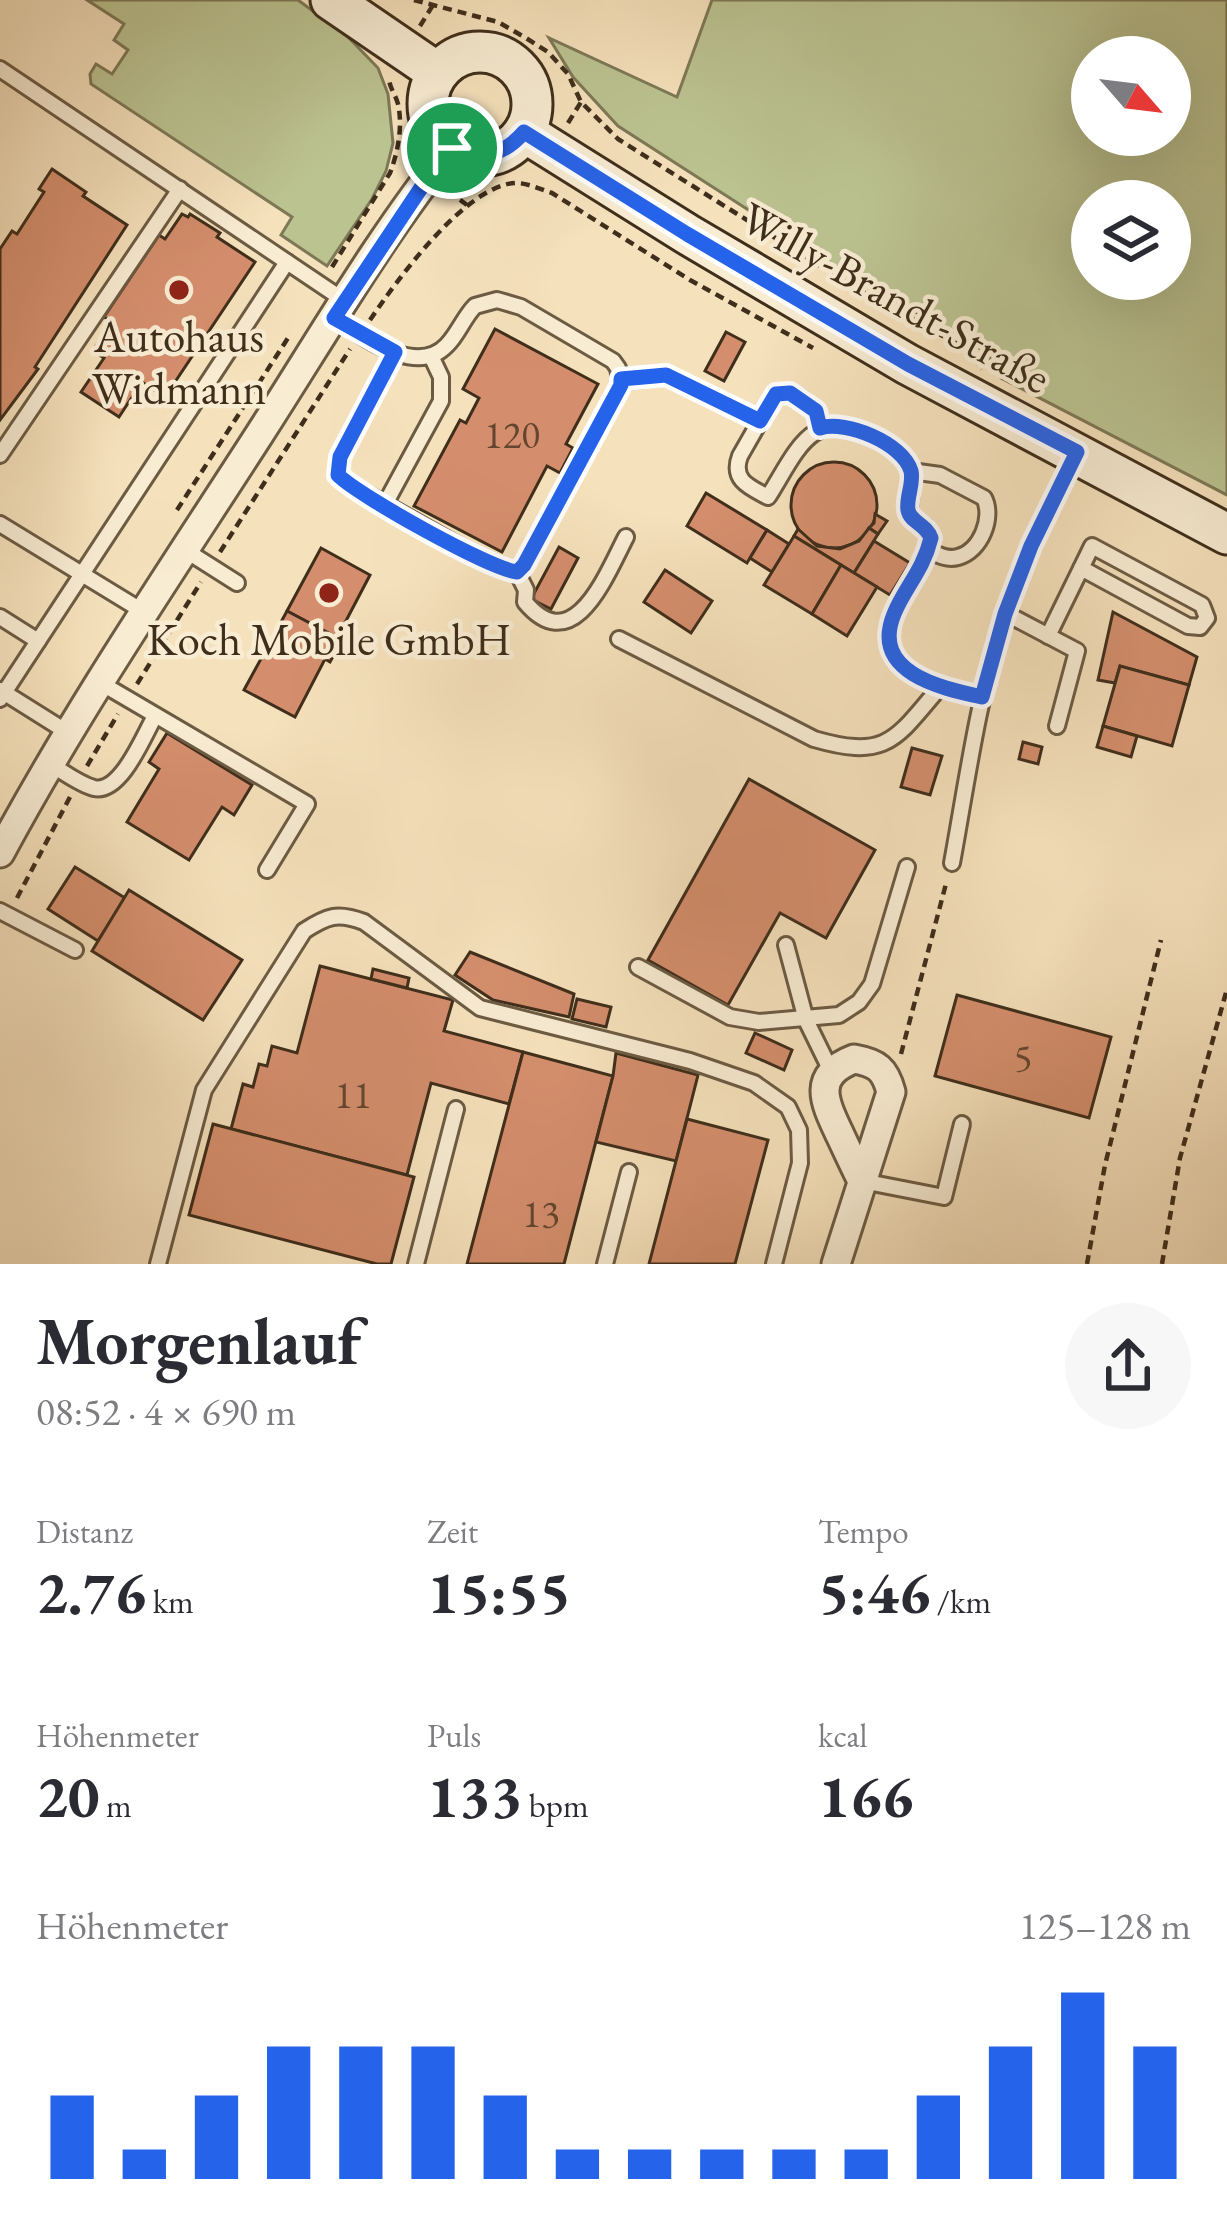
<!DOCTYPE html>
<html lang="de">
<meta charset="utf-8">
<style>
body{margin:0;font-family:"EB Garamond",serif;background:#f7f7f7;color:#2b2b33;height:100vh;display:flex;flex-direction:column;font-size:45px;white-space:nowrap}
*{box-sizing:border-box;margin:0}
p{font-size:39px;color:#7c7c81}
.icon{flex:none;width:66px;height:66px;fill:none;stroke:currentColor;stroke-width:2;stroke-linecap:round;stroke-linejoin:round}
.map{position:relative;height:1264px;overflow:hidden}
.sheet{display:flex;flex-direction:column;background:#fff;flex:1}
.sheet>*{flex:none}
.needle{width:78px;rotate:118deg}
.controls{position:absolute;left:1071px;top:36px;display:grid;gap:24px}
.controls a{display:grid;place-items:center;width:120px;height:120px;border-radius:50%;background:#fff;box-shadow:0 12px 48px #0002;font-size:60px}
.pin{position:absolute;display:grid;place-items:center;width:102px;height:102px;color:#fff;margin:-51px;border:6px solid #fff;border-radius:50%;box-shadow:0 3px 12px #0007}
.round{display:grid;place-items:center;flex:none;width:126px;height:126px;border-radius:63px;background:#f7f7f7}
.headline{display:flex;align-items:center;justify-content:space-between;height:204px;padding:0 36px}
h1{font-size:66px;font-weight:700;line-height:90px}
.metrics{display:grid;grid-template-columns:repeat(3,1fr);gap:18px;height:204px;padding:12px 36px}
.metrics div{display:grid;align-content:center}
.metrics b{font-size:60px;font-weight:700}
.metrics small{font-size:33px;font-weight:400}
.metrics p{font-size:33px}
.chart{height:336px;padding:24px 36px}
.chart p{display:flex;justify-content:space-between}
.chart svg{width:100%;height:216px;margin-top:12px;stroke:#2563eb;stroke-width:6}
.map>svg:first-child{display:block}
.green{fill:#bbc391;stroke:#7d7856;stroke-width:3;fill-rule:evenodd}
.building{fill:#d48e6d;stroke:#3f2e1b;stroke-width:3}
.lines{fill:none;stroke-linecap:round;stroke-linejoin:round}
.lane-casing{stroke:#6c5b43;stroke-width:20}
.street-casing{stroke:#6c5b43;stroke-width:33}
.secondary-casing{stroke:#3f2e1b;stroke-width:45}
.path{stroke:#3f2e1b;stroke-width:4.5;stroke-dasharray:9 6;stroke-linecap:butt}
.lane{stroke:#f8ecd3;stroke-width:14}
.street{stroke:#f8ecd3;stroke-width:27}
.secondary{stroke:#f8ecd3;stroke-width:39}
.route-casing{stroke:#fff;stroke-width:24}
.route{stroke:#2563eb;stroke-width:15}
.poi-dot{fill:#8f2418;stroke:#f8ecd3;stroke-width:4.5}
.labels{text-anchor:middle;stroke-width:9;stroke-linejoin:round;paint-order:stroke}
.number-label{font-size:39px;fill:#644630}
.street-label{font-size:45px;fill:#3f2e1b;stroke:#f8ecd3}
.poi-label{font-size:45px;fill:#3f2e1b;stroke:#f8ecd3}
</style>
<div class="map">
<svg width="1227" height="1264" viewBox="0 0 1227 1264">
<rect width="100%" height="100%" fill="#f5e1bc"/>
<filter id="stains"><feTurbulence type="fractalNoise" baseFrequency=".00167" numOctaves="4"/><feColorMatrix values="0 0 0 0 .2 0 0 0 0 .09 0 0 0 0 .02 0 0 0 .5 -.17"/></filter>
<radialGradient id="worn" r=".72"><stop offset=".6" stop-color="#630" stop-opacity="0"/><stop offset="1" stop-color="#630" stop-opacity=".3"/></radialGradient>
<g class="green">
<polygon points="87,0 298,0 348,37 378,68 388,94 393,143 386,171 372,199 327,266 281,235 292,217 91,84 90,74 96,64 112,74 128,50 114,40 124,24"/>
<path d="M712 0H1227V495L1001 378 986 352 843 271 618 126 573 77 549 38 677 97ZM1092 57H1170V135H1092ZM1092 201H1170V279H1092Z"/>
</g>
<g class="building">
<polygon points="52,169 86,192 83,196 127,225 35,367 38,369 0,420 0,249 12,231 17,234 44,192 39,189"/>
<polygon points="182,214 188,217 190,214 220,233 217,237 255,262 165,397 142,382 119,417 81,392 104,358 93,351 111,322 104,317 159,235 165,239"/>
<polygon points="495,329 598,384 566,444 573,448 560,473 547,466 502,552 414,506 460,420 466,423 479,398 463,389"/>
<polygon points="726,332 745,342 724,381 705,371"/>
<circle cx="834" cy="505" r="43"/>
<polygon points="706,493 767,530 747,563 687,526"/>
<polygon points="875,514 887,521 878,534 869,528 874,523"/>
<polygon points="869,528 878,534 854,573 794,536 798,529 817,546 840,549 859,541"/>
<polygon points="767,530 789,544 772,572 750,558"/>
<polygon points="794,536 841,565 812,614 764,585"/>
<polygon points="874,541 910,563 890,595 854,573"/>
<polygon points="559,547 578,558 551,609 531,599"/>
<polygon points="321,548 370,575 337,638 287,611"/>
<polygon points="841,565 877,587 847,636 812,614"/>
<polygon points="665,570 712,601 691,633 644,602"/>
<polygon points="287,611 342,640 330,662 325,659 295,717 244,690"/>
<polygon points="1113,612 1197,657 1189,685 1120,666 1115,683 1098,680"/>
<polygon points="1120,666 1189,685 1172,746 1103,726"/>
<polygon points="1103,726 1137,736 1131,757 1097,747"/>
<polygon points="167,733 252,785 234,815 222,807 189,860 127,822 159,769 149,762"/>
<polygon points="1023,742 1042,747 1038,764 1019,759"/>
<polygon points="912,748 942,756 930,795 901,787"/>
<polygon points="749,779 875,850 826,938 780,913 728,1005 648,960"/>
<polygon points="75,867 125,898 98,941 48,909"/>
<polygon points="129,890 242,960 203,1020 92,951"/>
<polygon points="470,952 574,994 569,1017 493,1000 455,975"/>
<polygon points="320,966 453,1000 444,1031 523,1052 509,1104 431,1083 407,1175 231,1129 243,1084 253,1087 259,1064 267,1066 272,1046 297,1053"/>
<polygon points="373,969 409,978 407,988 371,979"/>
<polygon points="957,995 1111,1037 1089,1118 935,1076"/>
<polygon points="577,999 611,1007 606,1027 572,1019"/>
<polygon points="755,1033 792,1050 784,1070 746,1053"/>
<polygon points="523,1052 613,1076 564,1264 467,1264"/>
<polygon points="616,1053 698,1075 676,1161 596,1142 613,1076"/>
<polygon points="687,1119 768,1140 735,1264 649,1264"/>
<polygon points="213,1124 414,1177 391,1264 377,1264 189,1215"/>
</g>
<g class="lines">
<defs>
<g id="lane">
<polyline points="0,69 345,301"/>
<path d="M334 318C363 336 416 378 447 345 458 334 464 317 475 306L497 300 521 307 613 361 618 368 621 385 524 565 517 572 496 567 344 481 339 475 341 457 395 352"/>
<path d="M820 428C817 407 798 390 776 393L740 456C731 480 749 487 768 497 796 453 812 403 873 438 885 444 904 455 909 468 915 482 908 500 910 515L925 526 931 538C923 570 905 587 894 614 870 673 941 687 982 697"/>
<polyline points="0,455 180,189"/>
<path d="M911 471 940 475 984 498C994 517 981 551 958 557 947 560 938 555 928 550"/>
<polyline points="384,506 441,401 441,377 431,356"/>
<polyline points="0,524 144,612"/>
<polyline points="185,550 237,583"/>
<path d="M517 572 526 590 525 602C574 661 607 573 626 537"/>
<polyline points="1005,613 1077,651 1057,726"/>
<polyline points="0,617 38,641 0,699"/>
<polyline points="1048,636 1092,546 1202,605 1207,618 1200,627 1188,626 1081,568"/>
<path d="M619 639 814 739C887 760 895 740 940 687"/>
<polyline points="38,641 287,262"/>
<polyline points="99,682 307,804 267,870"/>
<polyline points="0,690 67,732"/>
<path d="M50 764C64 772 79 784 94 788 121 794 144 735 155 716"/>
<path d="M952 863C967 781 978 697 1004 618 1022 562 1049 509 1075 456"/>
<polyline points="0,911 75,950"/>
<polyline points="786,945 806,1020 831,1071"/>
<polyline points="638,967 730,1017 759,1022 839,1015 859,1002 872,984 907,867"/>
<polyline points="862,1181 944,1197 962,1124"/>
<path d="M158 1264 204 1090 304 931C327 916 337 912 364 922L480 1008 690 1061 754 1083 788 1107 799 1130 800 1163 774 1264"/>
<polyline points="416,1264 456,1109"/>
<polyline points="605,1264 629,1172"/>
</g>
<g id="street">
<path d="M0 853C78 708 170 573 259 435 321 339 380 236 451 148"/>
<path d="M836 1264 891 1092C885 1069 877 1063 854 1059 810 1076 825 1103 841 1137 848 1152 855 1167 862 1181"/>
</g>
<g id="secondary">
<polyline points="331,0 438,73"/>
<circle cx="480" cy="104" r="52"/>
<polyline points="524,132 687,234 907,364 1227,534"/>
</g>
</defs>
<use href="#lane" class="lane-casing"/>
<use href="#street" class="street-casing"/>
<use href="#secondary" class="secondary-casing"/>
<g class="path">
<polyline points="414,0 498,22 526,38 548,52 568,74 581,102 618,139 839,278 966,349 982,369"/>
<polyline points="420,26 433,5"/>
<polyline points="568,123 581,102"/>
<polyline points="448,191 467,205"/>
<path d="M332 267 390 173C398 152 403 126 398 104 395 93 389 88 389 77"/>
<path d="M370 320C397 280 465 186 515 183 528 183 540 189 552 193L690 280 813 348"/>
<polyline points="638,378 666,375 744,413"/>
<polyline points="177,510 288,338"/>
<polyline points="220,552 350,349"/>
<polyline points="137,684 201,582"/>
<polyline points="87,766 118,714"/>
<polyline points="17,898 70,797"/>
<polyline points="901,1054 947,880"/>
<polyline points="1087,1264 1105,1165 1161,940"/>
<polyline points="1162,1264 1180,1158 1227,989"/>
</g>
<use href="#lane" class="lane"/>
<use href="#street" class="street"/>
<use href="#secondary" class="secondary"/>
</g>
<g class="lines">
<defs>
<path id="route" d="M524 132 687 234 908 364 1077 452 1031 546 1005 614 982 697C941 688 870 673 894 614 905 587 923 571 931 538 926 524 910 522 908 510 906 497 914 484 911 471 903 443 846 420 820 428L816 411 790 393 776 394 760 421 666 375 621 379V385L524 565 517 572C490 569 359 496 338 475L340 457 395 352 334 318 429 176 452 148C481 161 503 156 524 132Z"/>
</defs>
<use href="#route" class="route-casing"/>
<use href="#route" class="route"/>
</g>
<g class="poi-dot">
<circle cx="179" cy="290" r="12"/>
<circle cx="329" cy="593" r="12"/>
</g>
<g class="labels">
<g class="number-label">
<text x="512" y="448">120</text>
<text x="1023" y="1071">5</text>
<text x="353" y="1108">11</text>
<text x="541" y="1227">13</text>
</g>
<g class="street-label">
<text transform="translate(896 297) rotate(29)" y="16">Willy-Brandt-Straße</text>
</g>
<g class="poi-label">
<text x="179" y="352">Autohaus<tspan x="179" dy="52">Widmann</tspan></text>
<text x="329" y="655">Koch Mobile GmbH</text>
</g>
</g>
<rect width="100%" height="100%" filter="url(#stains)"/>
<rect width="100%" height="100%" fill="url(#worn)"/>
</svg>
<div class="controls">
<a><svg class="needle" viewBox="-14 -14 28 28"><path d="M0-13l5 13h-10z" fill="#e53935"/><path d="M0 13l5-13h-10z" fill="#7c7c81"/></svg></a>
<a><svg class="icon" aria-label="layers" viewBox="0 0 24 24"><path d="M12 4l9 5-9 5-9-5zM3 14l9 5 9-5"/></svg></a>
</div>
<div class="pin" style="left:452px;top:148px;background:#1e9e55"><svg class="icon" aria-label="arrive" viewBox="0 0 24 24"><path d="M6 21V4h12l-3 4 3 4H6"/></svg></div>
</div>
<section class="sheet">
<div class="headline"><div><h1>Morgenlauf</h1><p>08:52 · 4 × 690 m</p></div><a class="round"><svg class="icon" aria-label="share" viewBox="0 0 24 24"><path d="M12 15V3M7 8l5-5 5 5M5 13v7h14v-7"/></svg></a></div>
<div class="metrics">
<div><p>Distanz</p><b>2.76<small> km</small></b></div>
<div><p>Zeit</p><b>15:55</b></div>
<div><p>Tempo</p><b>5:46<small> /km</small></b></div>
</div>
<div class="metrics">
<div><p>Höhenmeter</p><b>20<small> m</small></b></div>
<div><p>Puls</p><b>133<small> bpm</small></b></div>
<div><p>kcal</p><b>166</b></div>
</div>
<div class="chart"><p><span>Höhenmeter</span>125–128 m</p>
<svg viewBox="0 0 160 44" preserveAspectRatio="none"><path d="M5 44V27M15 44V38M25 44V27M35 44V17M45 44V17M55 44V17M65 44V27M75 44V38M85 44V38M95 44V38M105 44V38M115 44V38M125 44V27M135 44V17M145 44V6M155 44V17"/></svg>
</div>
</section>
